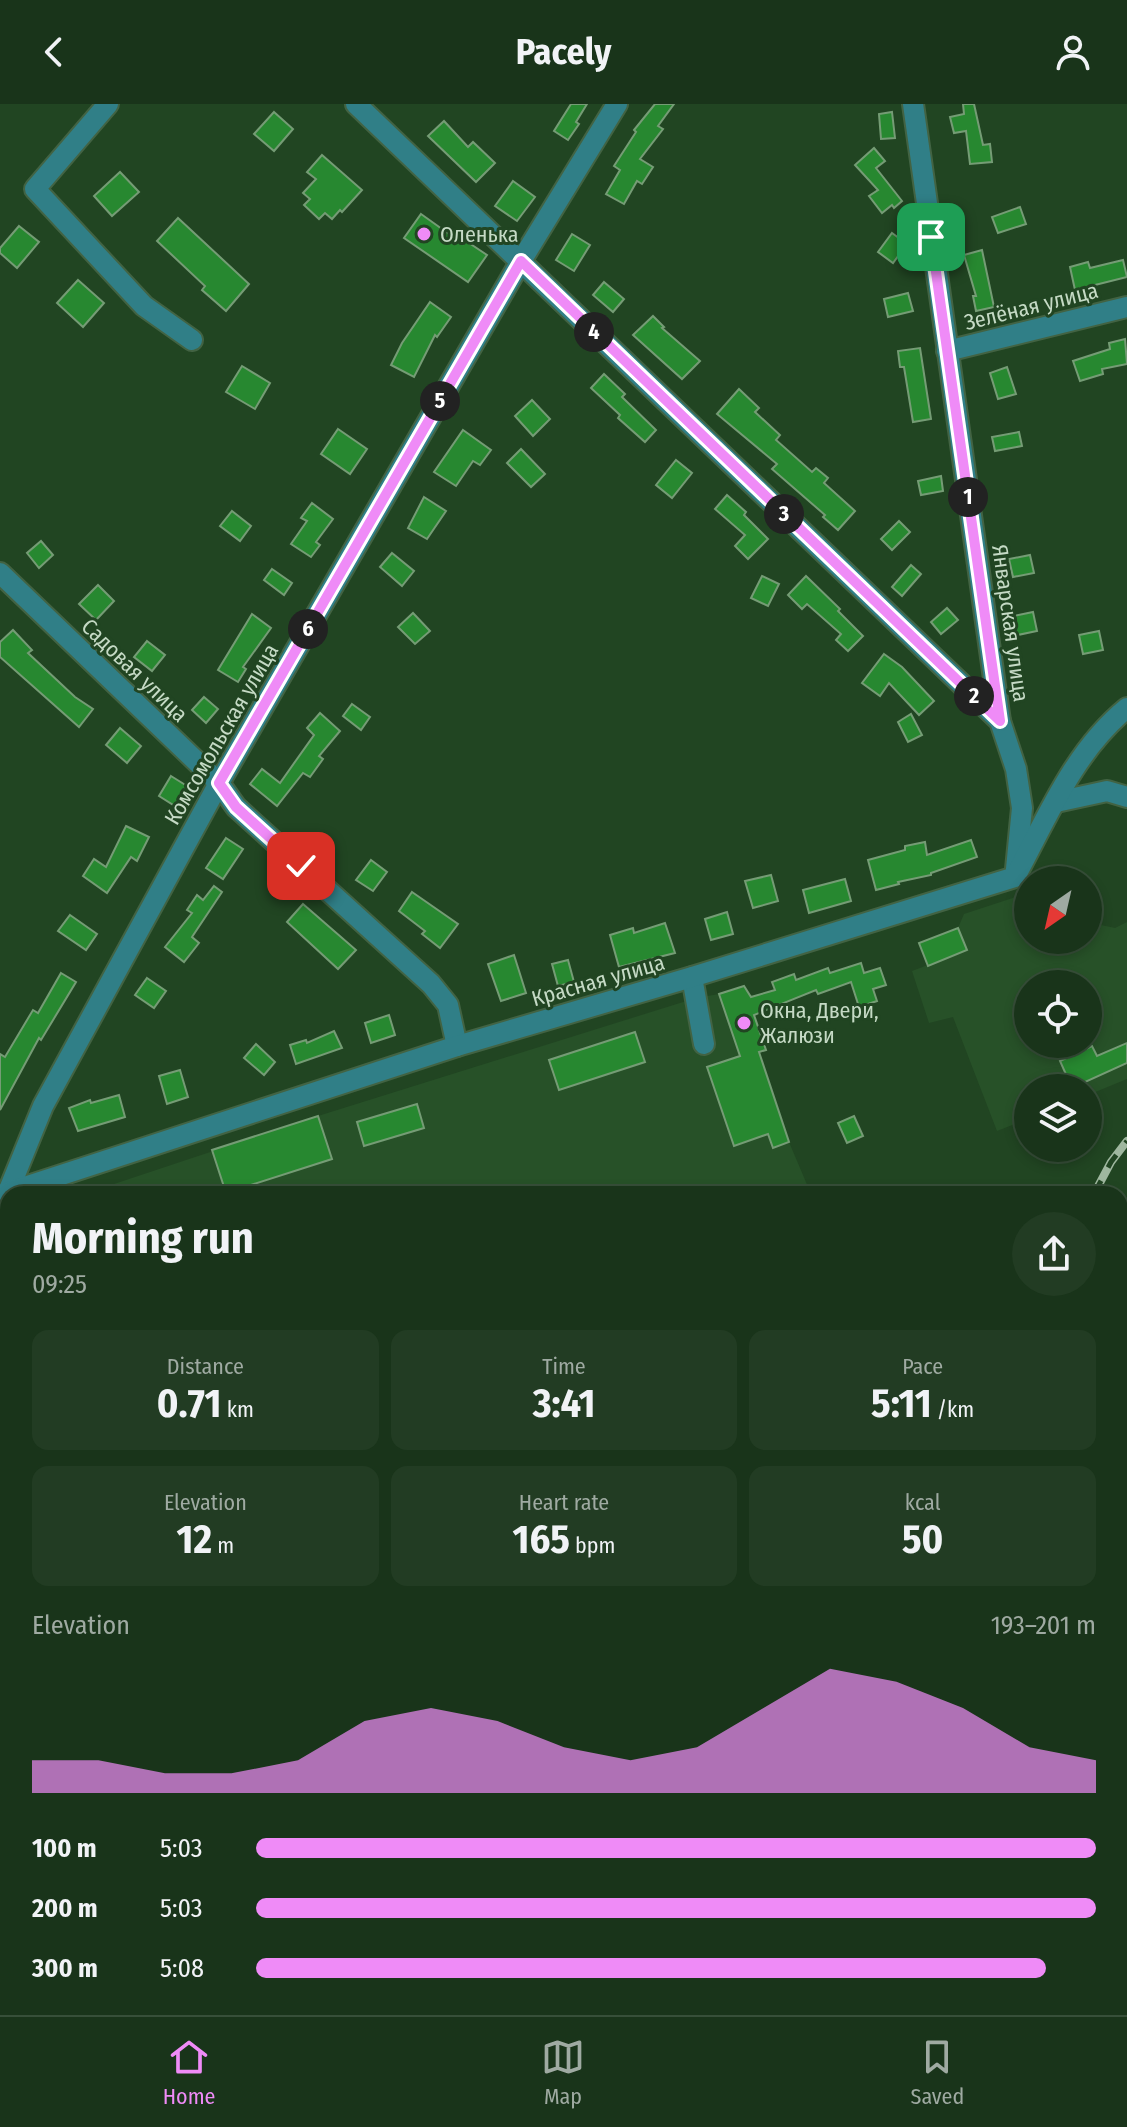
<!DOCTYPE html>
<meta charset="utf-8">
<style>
body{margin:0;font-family:"Fira Sans Condensed",sans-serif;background:#223c23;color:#f1f3f6;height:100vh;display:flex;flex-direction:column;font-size:30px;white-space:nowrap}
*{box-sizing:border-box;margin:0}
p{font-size:26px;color:#9faaa2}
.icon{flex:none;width:44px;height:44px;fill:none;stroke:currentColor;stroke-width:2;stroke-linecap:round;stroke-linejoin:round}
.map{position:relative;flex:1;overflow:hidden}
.sheet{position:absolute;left:0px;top:1082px;width:1128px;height:830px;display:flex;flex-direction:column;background:#19341a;border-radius:24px 24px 0 0;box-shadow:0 4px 12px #0003,0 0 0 2px #374f39}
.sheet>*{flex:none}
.needle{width:52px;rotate:214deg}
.fabs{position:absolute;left:1014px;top:762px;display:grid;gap:16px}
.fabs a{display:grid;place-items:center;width:88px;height:88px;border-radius:50%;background:#19341a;box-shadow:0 4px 12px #0003,0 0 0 2px #374f39;font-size:40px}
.pin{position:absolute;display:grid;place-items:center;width:68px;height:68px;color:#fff;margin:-34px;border-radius:16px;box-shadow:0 4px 12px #0006}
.km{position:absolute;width:40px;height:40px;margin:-20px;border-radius:50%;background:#222;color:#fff;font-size:22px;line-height:40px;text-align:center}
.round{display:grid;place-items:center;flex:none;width:84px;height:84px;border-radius:42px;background:#223c23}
.overview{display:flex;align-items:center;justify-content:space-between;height:136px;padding:0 32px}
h1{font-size:44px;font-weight:700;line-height:60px}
.figures{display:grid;grid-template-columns:repeat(3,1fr);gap:12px;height:136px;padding:8px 32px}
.figures div{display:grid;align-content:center;border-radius:16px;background:#223c23;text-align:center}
.figures b{font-size:40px;font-weight:700}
.figures small{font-size:22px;font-weight:400}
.figures p{font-size:22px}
.chart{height:224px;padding:16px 32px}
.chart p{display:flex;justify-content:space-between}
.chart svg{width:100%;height:144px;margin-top:8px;fill:#ef8bf7;opacity:.7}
ul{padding:0 32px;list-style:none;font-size:26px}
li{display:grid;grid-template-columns:128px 96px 1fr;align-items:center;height:60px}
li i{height:20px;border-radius:10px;background:#ef8bf7}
header{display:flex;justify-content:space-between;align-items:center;height:104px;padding:0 32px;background:#19341a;font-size:36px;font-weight:700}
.menu{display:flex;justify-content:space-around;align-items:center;height:112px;border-top:2px solid #374f39;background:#19341a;font-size:22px;color:#9faaa2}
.menu a{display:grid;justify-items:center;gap:4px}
.menu .active{color:#ef8bf7}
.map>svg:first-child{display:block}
.built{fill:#275128;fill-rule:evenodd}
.green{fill:#933533}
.building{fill:#278830;stroke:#759c75;stroke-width:2}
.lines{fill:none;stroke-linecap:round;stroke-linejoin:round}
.minor-casing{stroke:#426343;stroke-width:24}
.major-casing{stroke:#426343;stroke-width:24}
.minor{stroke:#307f87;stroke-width:20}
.major{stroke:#3dbcc8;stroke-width:20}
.rail-casing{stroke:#9fb79f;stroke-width:8}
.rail{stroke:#214522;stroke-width:5;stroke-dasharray:15;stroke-linecap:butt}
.route-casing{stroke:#fff;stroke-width:16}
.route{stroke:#ef8bf7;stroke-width:10}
.poi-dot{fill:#ef8bf7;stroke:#214522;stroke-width:3}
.labels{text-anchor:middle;stroke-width:6;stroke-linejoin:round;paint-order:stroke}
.poi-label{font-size:22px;fill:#c5dac5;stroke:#214522;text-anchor:start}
.street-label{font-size:22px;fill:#c5dac5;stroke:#214522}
</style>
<header><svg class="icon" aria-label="back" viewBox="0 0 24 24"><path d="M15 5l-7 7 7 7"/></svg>Pacely<svg class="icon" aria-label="person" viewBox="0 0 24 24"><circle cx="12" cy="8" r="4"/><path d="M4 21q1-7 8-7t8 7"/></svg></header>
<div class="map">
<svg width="1127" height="1911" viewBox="0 0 1127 1911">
<rect width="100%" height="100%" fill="#214522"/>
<g class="built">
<path d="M1028 789V836H1088V823L1101 821 1115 824 1127 818V975L1088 991V984H1028V1015L997 1027 953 913 929 919 912 867 967 846 958 824 964 810ZM1028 880H1088V940H1028Z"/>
<polygon points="745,882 766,946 759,948 789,1038 811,1090 84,1090 318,1012 696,894 719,890"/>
<polygon points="825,1904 1015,1904 1018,1911 818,1911"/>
</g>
<polygon class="green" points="226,1904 606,1904 598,1911 234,1911"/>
<g class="building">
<polygon points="571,0 587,0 576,18 579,20 568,36 554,27"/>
<polygon points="655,0 674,0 658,22 663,25 640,55 653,63 642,80 637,77 624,100 606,90 620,66 614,62 636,28 634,26"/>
<polygon points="963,0 974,0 983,41 990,40 992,58 970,60 966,27 954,29 950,13 964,10"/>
<polygon points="274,8 293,25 274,47 254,30"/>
<polygon points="892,8 895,34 881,35 879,10"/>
<polygon points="444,17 468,43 473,38 495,59 476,78 428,32"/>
<polygon points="874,44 885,57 876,64 902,97 894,104 892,101 882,109 869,92 878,86 855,61"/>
<polygon points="322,51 362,86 342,108 340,106 332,115 325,109 319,115 304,101 310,95 303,89 316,75 307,68"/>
<polygon points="120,68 139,88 112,112 94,92"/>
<polygon points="513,77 535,93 517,117 495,102"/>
<polygon points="1020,103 1026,120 998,129 992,113"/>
<polygon points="421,110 463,140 466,137 487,151 468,178 404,134"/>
<polygon points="178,114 249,180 226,207 202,186 205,182 157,137"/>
<polygon points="19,122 39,138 17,164 0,149 0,144"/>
<polygon points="892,129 907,140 893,159 878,148"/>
<polygon points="572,130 590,141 574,167 556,156"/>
<polygon points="982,146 994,203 976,207 973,192 976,192 964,151"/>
<polygon points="1123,156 1127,173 1075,186 1070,163 1088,158 1090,164"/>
<polygon points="78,176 104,199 83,223 57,199"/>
<polygon points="604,178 624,195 613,208 593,191"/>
<polygon points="908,189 913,207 888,213 884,195"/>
<polygon points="430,198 451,213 437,233 435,231 414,273 391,261 402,239"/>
<polygon points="653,212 664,223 662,224 700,257 682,275 633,231"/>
<polygon points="1125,235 1127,260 1102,265 1103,270 1080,277 1073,257 1110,245 1109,239"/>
<polygon points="920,244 931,315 913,318 904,263 900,263 898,247"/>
<polygon points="242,262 270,279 255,305 226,288"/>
<polygon points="1007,263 1016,290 998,295 990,269"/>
<polygon points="604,270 625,290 622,293 656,326 645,338 618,314 620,311 591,284"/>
<polygon points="739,285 759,304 755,308 780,331 776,336 812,368 816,364 828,374 824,379 855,407 838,426 823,413 825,411 772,365 777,360 717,310"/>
<polygon points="532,296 550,315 533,332 515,312"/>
<polygon points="338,325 367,345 350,370 321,350"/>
<polygon points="463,326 491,346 480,361 473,357 456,382 434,368"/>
<polygon points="1019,328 1022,342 995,347 992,333"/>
<polygon points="521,345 545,370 531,383 507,359"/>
<polygon points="676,356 692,369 672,394 656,381"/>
<polygon points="941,372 943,387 921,391 918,377"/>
<polygon points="727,391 746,408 744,411 768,435 748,455 735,442 745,431 715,405"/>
<polygon points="424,393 446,407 427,435 408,424"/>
<polygon points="312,399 333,415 316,438 320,441 311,453 291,440 307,417 301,414"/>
<polygon points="232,407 251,422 240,437 220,422"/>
<polygon points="899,417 910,428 892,446 881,435"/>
<polygon points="41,437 53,451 39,464 27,449"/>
<polygon points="392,449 414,467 402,482 380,463"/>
<polygon points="1030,451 1034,469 1013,473 1009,455"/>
<polygon points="911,461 921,470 902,492 892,483"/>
<polygon points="272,465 292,479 284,491 264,476"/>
<polygon points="762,472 779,480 768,502 751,494"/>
<polygon points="806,472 840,505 838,507 863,532 848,547 836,536 841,530 807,500 802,505 788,491"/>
<polygon points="98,481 114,497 96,516 79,500"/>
<polygon points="947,504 958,516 941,530 931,518"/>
<polygon points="1033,508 1037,527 1013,532 1009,513"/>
<polygon points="413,509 430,527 415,540 398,523"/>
<polygon points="252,510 271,524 243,563 246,565 238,578 218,566"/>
<polygon points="13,526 32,546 28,549 75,593 93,605 79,623 0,553 0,538"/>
<polygon points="1099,527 1103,546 1083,550 1079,531"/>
<polygon points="147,537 165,551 152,567 134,553"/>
<polygon points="884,550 902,563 934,597 919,611 889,579 880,592 862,579"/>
<polygon points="204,593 218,605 206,619 192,606"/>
<polygon points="352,600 370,613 361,626 343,612"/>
<polygon points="320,609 340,627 319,652 323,655 310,673 303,669 277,702 250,680 262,665 280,679 314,631 307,624"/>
<polygon points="911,610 922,631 908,638 898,618"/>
<polygon points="120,624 141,642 127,659 106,641"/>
<polygon points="171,672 187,682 175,702 159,692"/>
<polygon points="126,722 149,733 137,757 131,753 107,789 83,772 94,755 106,763"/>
<polygon points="226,734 243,745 223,775 206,764"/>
<polygon points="971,736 977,753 931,769 931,771 898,778 899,780 876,786 868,756 905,746 905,742 925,738 927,751"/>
<polygon points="371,756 387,768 373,787 356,776"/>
<polygon points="771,771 778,797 753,804 745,777"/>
<polygon points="845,775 851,797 809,809 803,786"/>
<polygon points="214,782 222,788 192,833 199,839 184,858 165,843 192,809 187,806 197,791 203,796"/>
<polygon points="412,788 458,820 440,844 422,830 425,827 399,807"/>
<polygon points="303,800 356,846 338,865 287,818"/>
<polygon points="727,808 733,830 711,836 705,815"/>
<polygon points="70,811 97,830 86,846 58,827"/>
<polygon points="665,819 675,849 619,863 610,831 633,824 634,829"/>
<polygon points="958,824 967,846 928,862 919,839"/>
<polygon points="514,851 526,889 501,897 488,860"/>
<polygon points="568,856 574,878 558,882 552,860"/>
<polygon points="861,859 864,869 880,864 886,881 873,885 877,897 859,903 851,878 818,890 816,886 754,911 766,946 759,948 789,1038 773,1044 768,1030 734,1042 707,963 740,952 719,890 744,882 751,893 775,886 772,878 794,870 796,876 828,864 830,869"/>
<polygon points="61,869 76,878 41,936 39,934 0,1006 0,950 5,953 33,906 38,909"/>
<polygon points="147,874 166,887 154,904 135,891"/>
<polygon points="389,911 395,931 371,939 365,919"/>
<polygon points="334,927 342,944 296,960 290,941 306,936 307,939"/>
<polygon points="635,928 645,958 559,986 549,956"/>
<polygon points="1127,939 1127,959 1072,984 1060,957 1092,942 1097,952"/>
<polygon points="256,940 275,958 264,971 244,954"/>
<polygon points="180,966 188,993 167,1000 159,972"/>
<polygon points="119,991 125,1013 78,1027 69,1004 90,996 91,999"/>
<polygon points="417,1000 424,1024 364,1042 357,1018"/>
<polygon points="318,1012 332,1055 226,1089 212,1046"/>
<polygon points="854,1012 863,1032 847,1039 838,1019"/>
</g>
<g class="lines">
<defs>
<g id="minor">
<polyline points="108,0 35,85 144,202 192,236"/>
<polyline points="356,0 1000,617 1016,665 1022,704 1016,765"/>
<polyline points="913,0 1000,617"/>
<polyline points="947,247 1127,203"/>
<polyline points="0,469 219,679 236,703 431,880 448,901 457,942"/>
<polyline points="1056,698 1107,687 1127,693"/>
<polyline points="692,873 704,940"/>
<polyline points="8,1088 43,1002 219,679 521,157 617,0"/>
<path d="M0 1091 457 942 692 873 1015 773C1047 714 1074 647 1127 604"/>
<polyline points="0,1531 8,1523"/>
<polyline points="1120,1687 1127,1685"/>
<polyline points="1120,1749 1127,1770"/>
<polyline points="735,1904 735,1911"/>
<polyline points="628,1911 637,1904"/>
<polyline points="689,1911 694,1904"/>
</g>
<g id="major">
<polyline points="0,1823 8,1830"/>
<polyline points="97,1904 105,1911"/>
</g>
</defs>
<use href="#minor" class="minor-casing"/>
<use href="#major" class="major-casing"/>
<use href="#minor" class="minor"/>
<use href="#major" class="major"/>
<defs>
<g id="rail">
<polyline points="1094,1090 1111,1058 1127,1037"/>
<polyline points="645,1911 649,1904"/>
</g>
</defs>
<use href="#rail" class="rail-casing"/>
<use href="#rail" class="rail"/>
</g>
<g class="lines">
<defs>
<polyline id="route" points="301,762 236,703 219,679 521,157 1000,617 931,133"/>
</defs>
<use href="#route" class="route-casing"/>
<use href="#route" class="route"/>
</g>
<g class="poi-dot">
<circle cx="424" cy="130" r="8"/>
<circle cx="744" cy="919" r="8"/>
</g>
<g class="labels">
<g class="poi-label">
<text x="440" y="138">Оленька</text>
<text x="760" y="914">Окна, Двери,<tspan x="760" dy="25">Жалюзи</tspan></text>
</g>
<g class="street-label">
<text transform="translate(1031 202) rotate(-14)" y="8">Зелёная улица</text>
<text transform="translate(1011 519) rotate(82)" y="8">Январская улица</text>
<text transform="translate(135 566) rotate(44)" y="8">Садовая улица</text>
<text transform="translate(221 630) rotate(-60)" y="8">Комсомольская улица</text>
<text transform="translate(598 876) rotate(-16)" y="8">Красная улица</text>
</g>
</g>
</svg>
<div class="fabs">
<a><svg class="needle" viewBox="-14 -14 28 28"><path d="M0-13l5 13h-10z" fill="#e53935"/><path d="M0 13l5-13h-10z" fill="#9faaa2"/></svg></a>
<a><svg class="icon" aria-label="locate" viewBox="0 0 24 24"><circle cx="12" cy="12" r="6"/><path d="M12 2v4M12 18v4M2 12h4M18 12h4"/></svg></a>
<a><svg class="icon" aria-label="layers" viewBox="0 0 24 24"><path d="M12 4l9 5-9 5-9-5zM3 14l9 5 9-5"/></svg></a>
</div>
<div class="pin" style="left:931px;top:133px;background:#1e9e55"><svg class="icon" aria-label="arrive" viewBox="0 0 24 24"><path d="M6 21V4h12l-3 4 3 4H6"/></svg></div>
<div class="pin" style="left:301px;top:762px;background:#d93025"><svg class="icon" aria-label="check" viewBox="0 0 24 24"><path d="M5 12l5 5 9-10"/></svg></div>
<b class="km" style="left:968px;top:393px">1</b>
<b class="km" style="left:974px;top:592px">2</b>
<b class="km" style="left:784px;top:410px">3</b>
<b class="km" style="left:594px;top:228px">4</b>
<b class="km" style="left:440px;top:297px">5</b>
<b class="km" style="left:308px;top:525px">6</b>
<section class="sheet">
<div class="overview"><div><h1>Morning run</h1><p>09:25</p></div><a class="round"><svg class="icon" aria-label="share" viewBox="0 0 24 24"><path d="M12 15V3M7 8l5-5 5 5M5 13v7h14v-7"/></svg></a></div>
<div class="figures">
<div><p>Distance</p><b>0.71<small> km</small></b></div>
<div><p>Time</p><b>3:41</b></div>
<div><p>Pace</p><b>5:11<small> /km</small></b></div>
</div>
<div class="figures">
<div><p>Elevation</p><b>12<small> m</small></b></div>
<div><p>Heart rate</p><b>165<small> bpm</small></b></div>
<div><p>kcal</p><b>50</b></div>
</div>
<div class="chart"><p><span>Elevation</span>193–201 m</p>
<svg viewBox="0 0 160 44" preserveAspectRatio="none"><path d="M0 44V34L10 34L20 38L30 38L40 34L50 22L60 18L70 22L80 30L90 34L100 30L110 18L120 6L130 10L140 18L150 30L160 34V44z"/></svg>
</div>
<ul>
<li><b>100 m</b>5:03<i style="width:100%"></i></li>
<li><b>200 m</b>5:03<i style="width:100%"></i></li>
<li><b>300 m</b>5:08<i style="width:94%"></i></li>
</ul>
</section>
</div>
<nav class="menu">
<a class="active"><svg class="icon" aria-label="home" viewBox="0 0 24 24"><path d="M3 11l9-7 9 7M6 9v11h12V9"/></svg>Home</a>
<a><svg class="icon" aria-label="map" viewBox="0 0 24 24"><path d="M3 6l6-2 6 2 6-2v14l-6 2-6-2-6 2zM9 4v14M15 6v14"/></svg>Map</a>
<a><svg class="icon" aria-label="saved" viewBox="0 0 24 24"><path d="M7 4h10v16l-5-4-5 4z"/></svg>Saved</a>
</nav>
